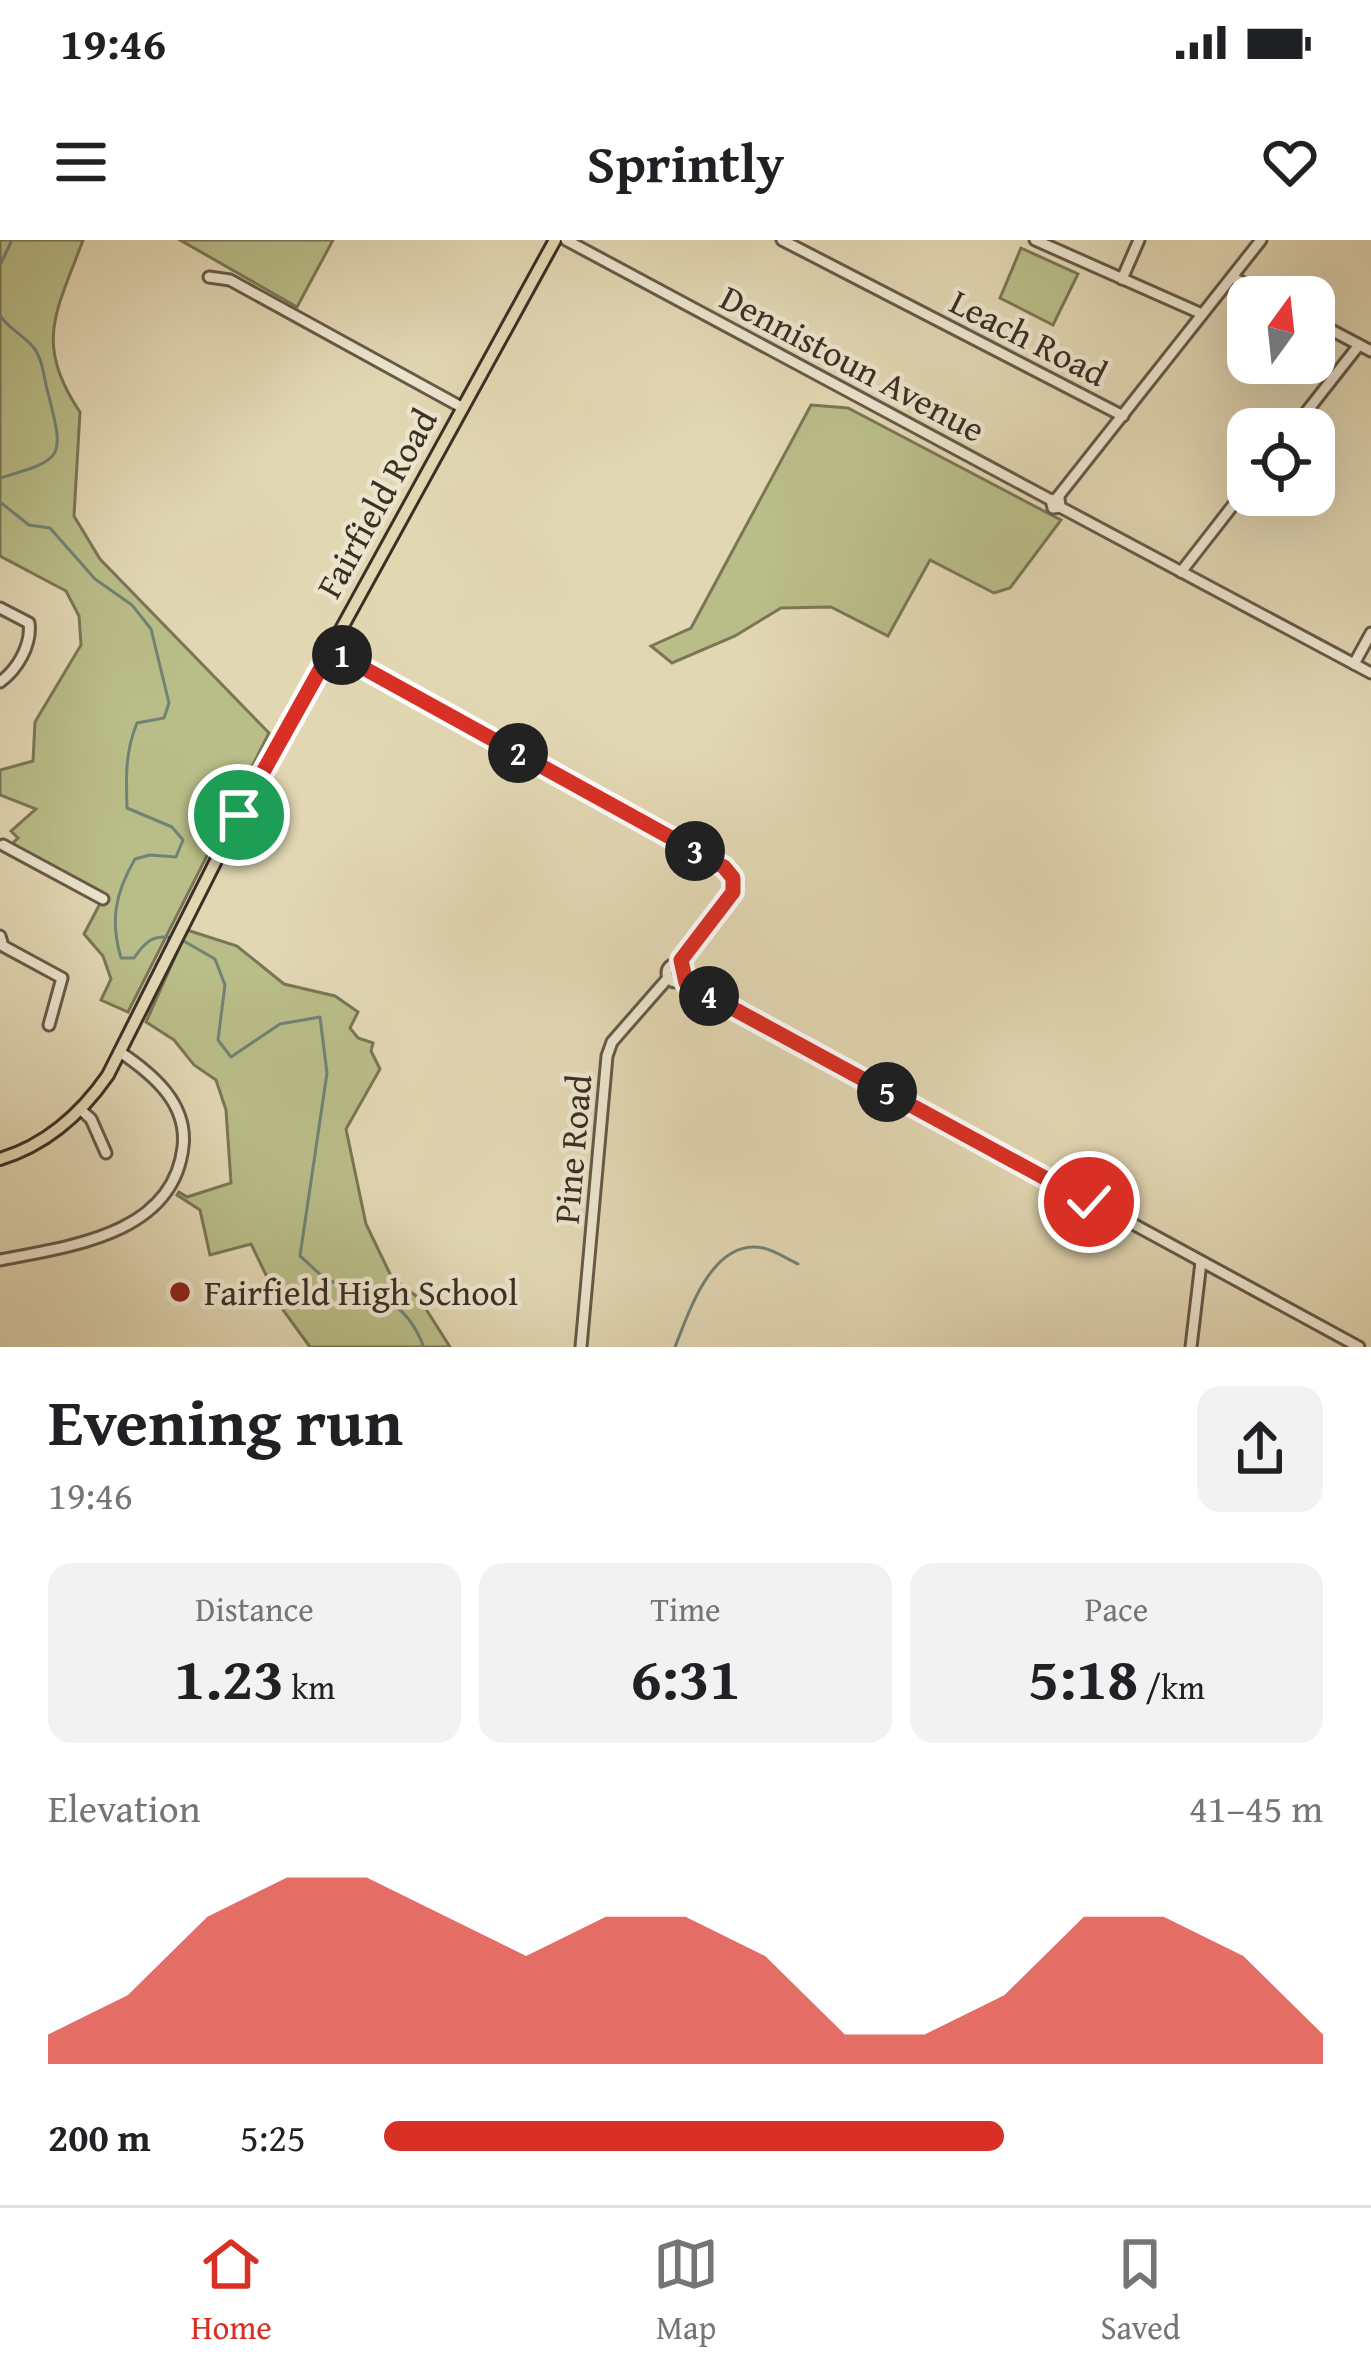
<!DOCTYPE html>
<meta charset="utf-8">
<style>
body{margin:0;font-family:"Gentium Book Plus",serif;background:#f2f2f2;color:#202124;height:100vh;display:flex;flex-direction:column;font-size:45px;white-space:nowrap}
*{box-sizing:border-box;margin:0}
p{font-size:39px;color:#757577}
.icon{flex:none;width:66px;height:66px;fill:none;stroke:currentColor;stroke-width:2;stroke-linecap:round;stroke-linejoin:round}
.map{position:relative;height:1107px;overflow:hidden}
.drawer{display:flex;flex-direction:column;background:#fff;flex:1}
.drawer>*{flex:none}
.needle{width:78px;rotate:15deg}
.buttons{position:absolute;left:1227px;top:36px;display:grid;gap:24px}
.buttons a{display:grid;place-items:center;width:108px;height:108px;border-radius:24px;background:#fff;box-shadow:0 12px 48px #0002;font-size:60px}
.pin{position:absolute;display:grid;place-items:center;width:102px;height:102px;color:#fff;margin:-51px;border:6px solid #fff;border-radius:50%;box-shadow:0 3px 12px #0007}
.km{position:absolute;width:60px;height:60px;margin:-30px;border-radius:50%;background:#222;color:#fff;font-size:33px;line-height:60px;text-align:center}
.round{display:grid;place-items:center;flex:none;width:126px;height:126px;border-radius:24px;background:#f2f2f2}
.summary{display:flex;align-items:center;justify-content:space-between;height:204px;padding:0 48px}
h1{font-size:66px;font-weight:700;line-height:90px}
.figures{display:grid;grid-template-columns:repeat(3,1fr);gap:18px;height:204px;padding:12px 48px}
.figures div{display:grid;align-content:center;border-radius:24px;background:#f2f2f2;text-align:center}
.figures b{font-size:60px;font-weight:700}
.figures small{font-size:33px;font-weight:400}
.figures p{font-size:33px}
.chart{height:336px;padding:24px 48px}
.chart p{display:flex;justify-content:space-between}
.chart svg{width:100%;height:216px;margin-top:12px;fill:#d93025;opacity:.7}
ul{padding:0 48px;list-style:none;font-size:39px}
li{display:grid;grid-template-columns:192px 144px 1fr;align-items:center;height:90px}
li i{height:30px;border-radius:15px;background:#d93025}
.status{display:flex;justify-content:space-between;align-items:center;height:84px;padding:0 60px;background:#fff;direction:ltr}
.status svg{height:33px;fill:currentColor}
header{display:flex;justify-content:space-between;align-items:center;height:156px;padding:0 48px;background:#fff;font-size:54px;font-weight:700}
.tabs{display:flex;justify-content:space-around;align-items:center;height:168px;border-top:3px solid #e0e0e0;background:#fff;font-size:33px;color:#757577}
.tabs a{display:grid;justify-items:center;gap:6px}
.tabs .on{color:#d93025}
.map>svg:first-child{display:block}
.green{fill:#b9bd88;stroke:#7a7656;stroke-width:3}
.lines{fill:none;stroke-linecap:round;stroke-linejoin:round}
.stream{stroke:#718276;stroke-width:3}
.minor-casing{stroke:#665948;stroke-width:15}
.major-casing{stroke:#3c2f24;stroke-width:16}
.minor{stroke:#ece5ce;stroke-width:9}
.major{stroke:#e2d7b3;stroke-width:10}
.route-casing{stroke:#fff;stroke-width:24}
.route{stroke:#d93025;stroke-width:15}
.poi-dot{fill:#8f2418;stroke:#ece5ce;stroke-width:4.5}
.labels{text-anchor:middle;stroke-width:9;stroke-linejoin:round;paint-order:stroke}
.street-label{font-size:36px;fill:#3c2f24;stroke:#ece5ce}
.poi-label{font-size:36px;fill:#3c2f24;stroke:#ece5ce;text-anchor:start}
</style>
<div class="status"><b>19:46</b><svg viewBox="0 0 49 12"><path d="M0 12V9h3v3zM5 12V6h3v6zM10 12V3h3v9zM15 12V0h3v12zM26 1h20v11H26zM47 4h2v5h-2z"/></svg></div>
<header><svg class="icon" aria-label="menu" viewBox="0 0 24 24"><path d="M4 6h16M4 12h16M4 18h16"/></svg>Sprintly<svg class="icon" aria-label="heart" viewBox="0 0 24 24"><path d="M12 20l-8-8c-3-5 5-10 8-4 3-6 11-1 8 4z"/></svg></header>
<div class="map">
<svg width="1371" height="1107" viewBox="0 0 1371 1107">
<rect width="100%" height="100%" fill="#e2d7b3"/>
<filter id="stains"><feTurbulence type="fractalNoise" baseFrequency=".00167" numOctaves="4"/><feColorMatrix values="0 0 0 0 .2 0 0 0 0 .09 0 0 0 0 .02 0 0 0 .5 -.17"/></filter>
<radialGradient id="worn" r=".72"><stop offset=".6" stop-color="#630" stop-opacity="0"/><stop offset="1" stop-color="#630" stop-opacity=".3"/></radialGradient>
<g class="green">
<path d="M0 0H83C57 71 33 103 80 172L74 276 100 319 269 493 128 772 101 760 111 739 103 716 84 694 104 656 12 604 18 598 11 591 36 569 0 555V530L33 521 35 482 81 405 79 376 66 351 0 316Z"/>
<polygon points="180,0 333,0 297,67"/>
<polygon points="1021,8 1078,34 1053,85 1000,58"/>
<polygon points="811,165 848,168 1061,280 1010,348 994,353 930,320 888,396 831,367 781,368 735,396 672,423 651,406 691,388"/>
<polygon points="187,690 237,706 284,744 335,756 358,772 350,788 358,798 373,803 371,811 380,829 346,889 366,984 392,1038 419,1058 450,1107 310,1107 283,1070 251,1004 210,1015 200,970 177,955 179,952 187,957 231,943 226,870 216,840 194,825 174,800 146,782"/>
</g>
<g class="lines">
<g class="stream">
<polyline points="0,25 12,0"/>
<path d="M0 75C8 89 24 95 34 108 43 120 44 139 48 153 65 219 64 219 0 238"/>
<path d="M0 262 29 285 50 288 95 339 132 365 151 389 169 463 164 478 137 483C125 512 126 537 127 568L172 587 183 600 176 617 150 615 135 619C115 653 110 681 121 718H134C145 702 153 694 173 698"/>
<path d="M182 700 215 719 225 745 218 800 231 817 280 784 320 777 327 833 300 1016C307 1022 315 1030 322 1036 363 1062 399 1045 423 1105L420 1107"/>
<path d="M675 1107C689 1072 712 998 763 1008 774 1010 787 1019 798 1024"/>
</g>
<defs>
<g id="minor">
<polyline points="566,0 1051,260"/>
<polyline points="782,0 1123,176"/>
<polyline points="1035,0 1202,74"/>
<polyline points="209,37 230,40 463,168"/>
<polyline points="1232,37 1270,57"/>
<polyline points="1122,39 1139,0"/>
<polyline points="1314,81 1371,111"/>
<polyline points="1293,189 1359,105"/>
<polyline points="1057,258 1261,0"/>
<polyline points="1060,267 1053,268 1051,260 1059,258 1060,267 1371,433"/>
<polyline points="1181,332 1248,246"/>
<path d="M0 368 29 383C32 405 17 430 0 442"/>
<polyline points="331,410 724,627 733,638 733,652 679,725"/>
<polyline points="1354,424 1371,393"/>
<polyline points="3,605 103,659"/>
<polyline points="0,696 3,706 62,738 49,785"/>
<circle cx="676" cy="733" r="9"/>
<polyline points="683,739 1359,1107"/>
<polyline points="80,869 91,879 106,913"/>
<path d="M0 1020C72 1006 173 994 183 907 188 864 154 835 120 812"/>
<polyline points="581,1107 607,816 612,802 668,738"/>
<polyline points="1191,1107 1201,1022"/>
</g>
<path id="major" d="M0 919C46 905 81 874 108 835L239 575 555 0"/>
</defs>
<use href="#minor" class="minor-casing"/>
<use href="#major" class="major-casing"/>
<use href="#minor" class="minor"/>
<use href="#major" class="major"/>
</g>
<g class="lines">
<defs>
<polyline id="route" points="239,575 331,410 724,627 733,638 733,652 681,720 686,743 1089,962"/>
</defs>
<use href="#route" class="route-casing"/>
<use href="#route" class="route"/>
</g>
<circle class="poi-dot" cx="180" cy="1052" r="12"/>
<g class="labels">
<g class="street-label">
<text transform="translate(1029 97) rotate(27)" y="13">Leach Road</text>
<text transform="translate(853 123) rotate(28)" y="13">Dennistoun Avenue</text>
<text transform="translate(376 263) rotate(-61)" y="13">Fairfield Road</text>
<text transform="translate(572 909) rotate(-85)" y="13">Pine Road</text>
</g>
<g class="poi-label">
<text x="204" y="1065">Fairfield High School</text>
</g>
</g>
<rect width="100%" height="100%" filter="url(#stains)"/>
<rect width="100%" height="100%" fill="url(#worn)"/>
</svg>
<div class="buttons">
<a><svg class="needle" viewBox="-14 -14 28 28"><path d="M0-13l5 13h-10z" fill="#e53935"/><path d="M0 13l5-13h-10z" fill="#757577"/></svg></a>
<a><svg class="icon" aria-label="locate" viewBox="0 0 24 24"><circle cx="12" cy="12" r="6"/><path d="M12 2v4M12 18v4M2 12h4M18 12h4"/></svg></a>
</div>
<div class="pin" style="left:239px;top:575px;background:#1e9e55"><svg class="icon" aria-label="arrive" viewBox="0 0 24 24"><path d="M6 21V4h12l-3 4 3 4H6"/></svg></div>
<div class="pin" style="left:1089px;top:962px;background:#d93025"><svg class="icon" aria-label="check" viewBox="0 0 24 24"><path d="M5 12l5 5 9-10"/></svg></div>
<b class="km" style="left:342px;top:415px">1</b>
<b class="km" style="left:518px;top:513px">2</b>
<b class="km" style="left:695px;top:611px">3</b>
<b class="km" style="left:709px;top:756px">4</b>
<b class="km" style="left:887px;top:852px">5</b>
</div>
<section class="drawer">
<div class="summary"><div><h1>Evening run</h1><p>19:46</p></div><a class="round"><svg class="icon" aria-label="share" viewBox="0 0 24 24"><path d="M12 15V3M7 8l5-5 5 5M5 13v7h14v-7"/></svg></a></div>
<div class="figures">
<div><p>Distance</p><b>1.23<small> km</small></b></div>
<div><p>Time</p><b>6:31</b></div>
<div><p>Pace</p><b>5:18<small> /km</small></b></div>
</div>
<div class="chart"><p><span>Elevation</span>41–45 m</p>
<svg viewBox="0 0 160 44" preserveAspectRatio="none"><path d="M0 44V38L10 30L20 14L30 6L40 6L50 14L60 22L70 14L80 14L90 22L100 38L110 38L120 30L130 14L140 14L150 22L160 38V44z"/></svg>
</div>
<ul>
<li><b>200 m</b>5:25<i style="width:66%"></i></li>
</ul>
</section>
<nav class="tabs">
<a class="on"><svg class="icon" aria-label="home" viewBox="0 0 24 24"><path d="M3 11l9-7 9 7M6 9v11h12V9"/></svg>Home</a>
<a><svg class="icon" aria-label="map" viewBox="0 0 24 24"><path d="M3 6l6-2 6 2 6-2v14l-6 2-6-2-6 2zM9 4v14M15 6v14"/></svg>Map</a>
<a><svg class="icon" aria-label="saved" viewBox="0 0 24 24"><path d="M7 4h10v16l-5-4-5 4z"/></svg>Saved</a>
</nav>
